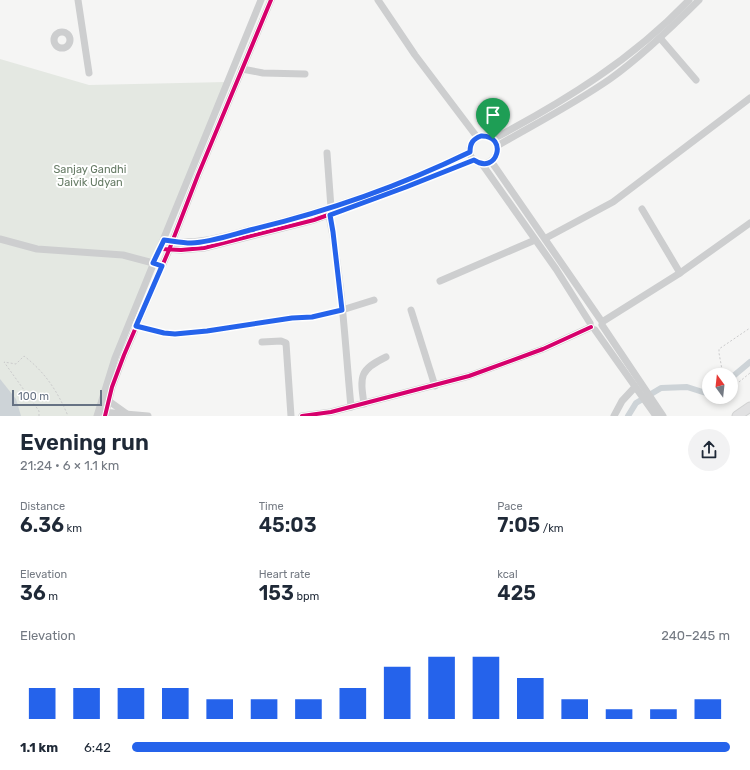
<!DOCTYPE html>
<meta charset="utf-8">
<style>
body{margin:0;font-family:Rubik,sans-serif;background:#f2f2f3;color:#1f2937;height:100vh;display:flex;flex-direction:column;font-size:15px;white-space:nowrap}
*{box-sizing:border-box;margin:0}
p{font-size:13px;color:#747a83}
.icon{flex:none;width:22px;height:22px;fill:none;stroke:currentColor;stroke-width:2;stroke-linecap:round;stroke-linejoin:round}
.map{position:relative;height:416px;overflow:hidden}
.drawer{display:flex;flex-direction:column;background:#fff;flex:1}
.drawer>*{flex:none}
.needle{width:26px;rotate:345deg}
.controls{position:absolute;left:702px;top:368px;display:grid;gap:8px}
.controls a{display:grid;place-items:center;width:36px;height:36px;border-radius:50%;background:#fff;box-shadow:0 2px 6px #0003;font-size:20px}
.scale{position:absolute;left:12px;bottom:10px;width:90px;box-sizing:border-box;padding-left:4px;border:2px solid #667283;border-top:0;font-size:11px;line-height:14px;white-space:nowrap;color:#667283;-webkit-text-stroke:3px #fff;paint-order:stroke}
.pin{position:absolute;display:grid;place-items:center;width:34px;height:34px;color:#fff;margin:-41px -17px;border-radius:50% 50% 50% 0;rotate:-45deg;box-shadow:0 0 4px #0007}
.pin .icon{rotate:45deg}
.round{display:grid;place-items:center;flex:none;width:42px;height:42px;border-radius:21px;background:#f2f2f3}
.overview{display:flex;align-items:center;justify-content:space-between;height:68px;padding:0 20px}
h1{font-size:22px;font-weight:600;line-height:30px}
.figures{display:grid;grid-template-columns:repeat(3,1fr);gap:6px;height:68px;padding:4px 20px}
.figures div{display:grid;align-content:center}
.figures b{font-size:20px;font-weight:600}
.figures small{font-size:11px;font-weight:400}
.figures p{font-size:11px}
.chart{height:112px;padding:8px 20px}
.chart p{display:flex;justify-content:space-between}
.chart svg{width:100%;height:72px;margin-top:4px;stroke:#2563eb;stroke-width:6}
ul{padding:0 20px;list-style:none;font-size:13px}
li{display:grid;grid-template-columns:64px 48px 1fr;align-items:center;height:30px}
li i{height:10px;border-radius:5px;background:#2563eb}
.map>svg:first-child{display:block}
.green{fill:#e4e8e2}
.water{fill:#cdd3d7}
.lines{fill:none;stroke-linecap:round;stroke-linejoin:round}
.canal{stroke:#cdd3d7;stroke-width:6}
.major-casing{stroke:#d1d2d2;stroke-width:11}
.path{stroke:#cbcbcc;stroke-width:1;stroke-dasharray:2 2;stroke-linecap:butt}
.minor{stroke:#cdcecf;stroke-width:7}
.major{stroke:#e1e1e2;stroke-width:9}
.cycleway-casing{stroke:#fff;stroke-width:6}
.cycleway{stroke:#d6006c;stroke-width:4}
.route-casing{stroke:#fff;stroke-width:8}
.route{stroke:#2563eb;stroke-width:5}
.labels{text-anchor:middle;stroke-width:4;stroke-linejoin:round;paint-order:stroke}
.park-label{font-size:11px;fill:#667b65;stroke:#fff}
</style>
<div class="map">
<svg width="750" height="416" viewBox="0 0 750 416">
<rect width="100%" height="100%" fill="#f5f5f4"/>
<polygon class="green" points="0,59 89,85 226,82 96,416 0,416"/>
<polygon class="water" points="0,379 16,399 21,416 0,416"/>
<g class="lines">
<g class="canal">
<polyline points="731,378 750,362"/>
<polyline points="628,416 636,403 661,388 687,387 709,394"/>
</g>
<defs>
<polyline id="major" points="737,416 750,407"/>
</defs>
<use href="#major" class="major-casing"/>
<g class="path">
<polyline points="723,375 719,353 719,349 750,328"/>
<polyline points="731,383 739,382 750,373"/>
<path d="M39 416V411L4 362 16 364 24 356C45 372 58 392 68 416"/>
</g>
<g class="minor">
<polyline points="78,0 89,73"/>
<polyline points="378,0 415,55 477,137"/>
<circle cx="62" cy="40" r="8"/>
<polyline points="660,38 696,80"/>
<polyline points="242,69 263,73 305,74"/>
<path d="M493 139C565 101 633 59 689 0"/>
<path d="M497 146C535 124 574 104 610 79 642 56 671 28 699 0"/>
<polyline points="327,153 331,208"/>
<polyline points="491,161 600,319"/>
<path d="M482 164C493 163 502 153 495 142 482 121 453 156 482 164L556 269 590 323"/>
<polyline points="642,209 680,273"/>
<path d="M329 215C342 277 345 344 351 407"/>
<polyline points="546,238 613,202 750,98"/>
<polyline points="0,239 37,249 123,255 157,264"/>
<path d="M168 241C197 245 221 237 249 230 325 212 400 186 470 152"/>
<polyline points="165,249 181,250 204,248 314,220 406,187 474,160"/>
<polyline points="440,281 535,240"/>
<polyline points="411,310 435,386"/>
<polyline points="602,322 680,273 750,223"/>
<polyline points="602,325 663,416"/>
<polyline points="136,326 164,333 175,334 207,331 292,318 312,317 342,310 374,300"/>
<polyline points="595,330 656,416"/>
<polyline points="262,342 281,341 286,343 291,416"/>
<polyline points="106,399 127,414"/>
<path d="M364 404C360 376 359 370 386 357"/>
<polyline points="102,412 148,416"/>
<polyline points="97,416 115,358 261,0"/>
<polyline points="105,416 112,387 124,355 169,250 198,175 271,0"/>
<polyline points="302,416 331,412 469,376 543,349 591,327"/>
<polyline points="614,416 622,401 635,387"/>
</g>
<use href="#major" class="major"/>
<defs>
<g id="cycleway">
<polyline points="160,249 181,250 204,248 314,220 406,187 474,160"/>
<polyline points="105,416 112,387 124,355 169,250 198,175 271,0"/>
<polyline points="302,416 331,412 469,376 543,349 591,327"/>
</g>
</defs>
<use href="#cycleway" class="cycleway-casing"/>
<use href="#cycleway" class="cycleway"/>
</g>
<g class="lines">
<defs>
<path id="route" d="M481 136C509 135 497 176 474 160L406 187 330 215 333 232 342 310 312 317 292 318 207 331 175 334 164 333 136 326 162 266 153 263 164 240C173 241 182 243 191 243 211 242 231 235 250 230 326 212 400 186 470 152 470 143 473 139 481 136Z"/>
</defs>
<use href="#route" class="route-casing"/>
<use href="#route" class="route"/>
</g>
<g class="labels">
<g class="park-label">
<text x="90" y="173">Sanjay Gandhi<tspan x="90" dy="13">Jaivik Udyan</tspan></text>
</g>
</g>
</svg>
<div class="controls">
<a><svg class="needle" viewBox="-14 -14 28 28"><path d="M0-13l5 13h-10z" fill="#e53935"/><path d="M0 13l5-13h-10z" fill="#747a83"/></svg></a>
</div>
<div class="scale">100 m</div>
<div class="pin" style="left:493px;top:139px;background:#1e9e55"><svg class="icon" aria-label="arrive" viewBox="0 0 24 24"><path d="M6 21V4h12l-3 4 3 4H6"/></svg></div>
</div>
<section class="drawer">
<div class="overview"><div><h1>Evening run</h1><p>21:24 · 6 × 1.1 km</p></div><a class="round"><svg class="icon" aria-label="share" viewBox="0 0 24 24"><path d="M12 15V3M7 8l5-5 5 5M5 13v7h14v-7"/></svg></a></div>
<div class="figures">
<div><p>Distance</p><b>6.36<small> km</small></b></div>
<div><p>Time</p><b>45:03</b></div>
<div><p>Pace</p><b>7:05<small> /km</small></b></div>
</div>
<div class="figures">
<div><p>Elevation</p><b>36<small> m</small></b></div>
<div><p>Heart rate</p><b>153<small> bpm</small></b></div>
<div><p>kcal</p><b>425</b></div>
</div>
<div class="chart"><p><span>Elevation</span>240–245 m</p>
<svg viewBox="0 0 160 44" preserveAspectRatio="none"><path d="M5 44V25M15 44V25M25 44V25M35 44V25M45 44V32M55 44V32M65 44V32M75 44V25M85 44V12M95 44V6M105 44V6M115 44V19M125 44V32M135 44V38M145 44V38M155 44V32"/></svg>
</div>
<ul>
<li><b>1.1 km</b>6:42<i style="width:100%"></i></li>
</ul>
</section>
